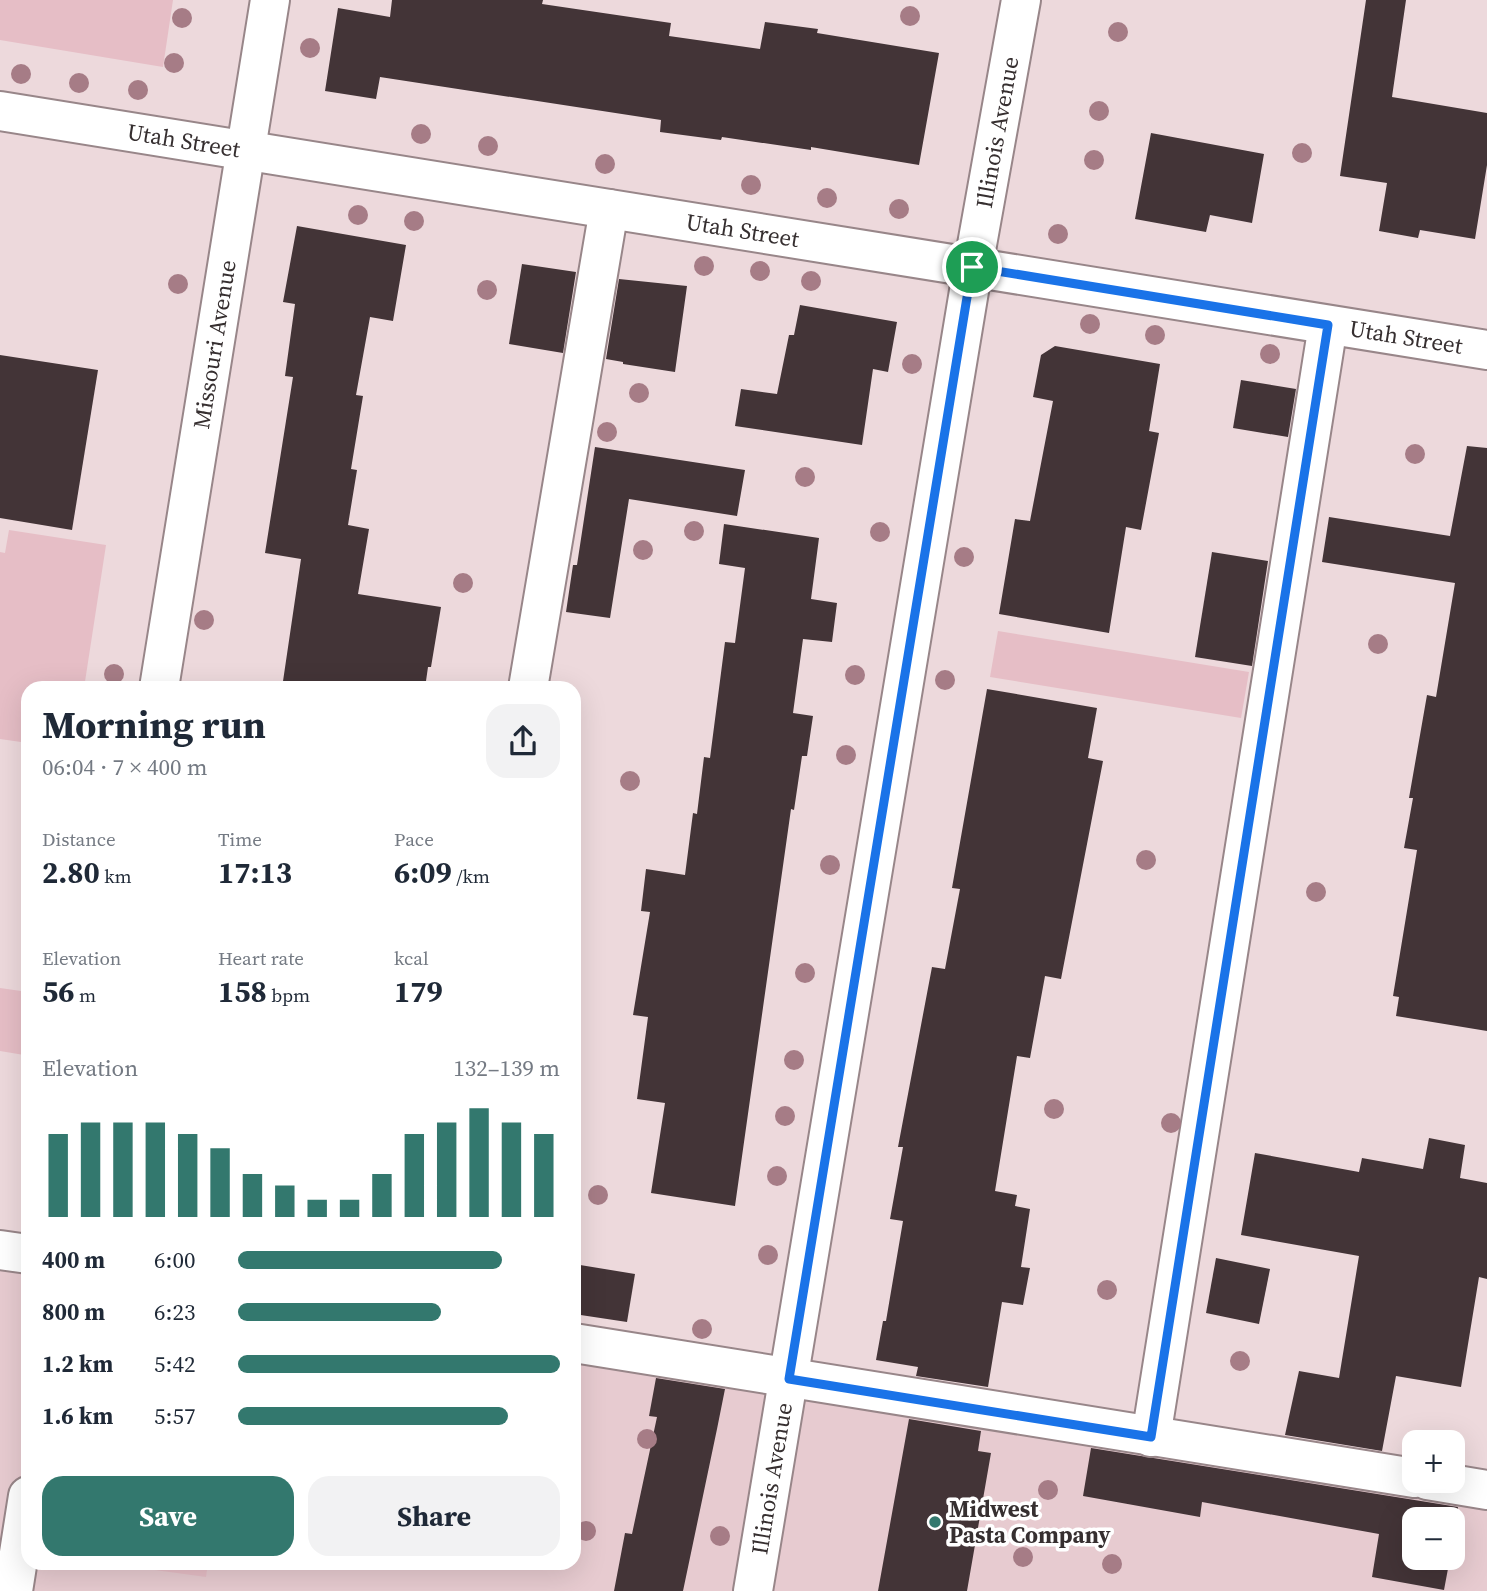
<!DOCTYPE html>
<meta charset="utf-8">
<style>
body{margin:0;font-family:"Source Serif 4",serif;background:#f2f2f3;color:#1f2937;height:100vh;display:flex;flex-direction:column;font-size:26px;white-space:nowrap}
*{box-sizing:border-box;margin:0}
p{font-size:23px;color:#747a83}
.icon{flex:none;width:38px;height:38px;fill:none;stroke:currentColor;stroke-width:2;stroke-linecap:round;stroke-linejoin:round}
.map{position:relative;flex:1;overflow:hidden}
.drawer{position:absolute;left:21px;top:681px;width:560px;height:889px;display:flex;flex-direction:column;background:#fff;border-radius:21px;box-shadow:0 7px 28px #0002}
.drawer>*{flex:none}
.buttons{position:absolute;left:1402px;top:1430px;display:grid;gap:14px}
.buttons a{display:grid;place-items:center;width:63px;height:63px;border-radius:14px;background:#fff;box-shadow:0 7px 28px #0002;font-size:35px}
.pin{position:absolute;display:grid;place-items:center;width:60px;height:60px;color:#fff;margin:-30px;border:4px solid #fff;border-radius:50%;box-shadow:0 2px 7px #0007}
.round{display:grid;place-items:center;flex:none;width:74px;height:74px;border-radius:21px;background:#f2f2f3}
.summary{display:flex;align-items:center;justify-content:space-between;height:119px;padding:0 21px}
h1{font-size:38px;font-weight:700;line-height:52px}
.figures{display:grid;grid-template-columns:repeat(3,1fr);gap:10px;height:119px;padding:7px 21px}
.figures div{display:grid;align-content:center}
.figures b{font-size:30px;font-weight:700}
.figures small{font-size:19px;font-weight:400}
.figures p{font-size:19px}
.chart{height:196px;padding:14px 21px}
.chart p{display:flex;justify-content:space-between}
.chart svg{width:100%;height:126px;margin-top:7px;stroke:#33786e;stroke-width:6}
.button{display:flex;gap:14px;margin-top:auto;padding:14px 21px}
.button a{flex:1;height:80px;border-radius:21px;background:#33786e;color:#fff;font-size:28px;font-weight:700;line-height:80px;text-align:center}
.button a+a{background:#f2f2f3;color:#1f2937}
ul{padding:0 21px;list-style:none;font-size:23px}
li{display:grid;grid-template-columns:112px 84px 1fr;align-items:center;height:52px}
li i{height:18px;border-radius:9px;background:#33786e}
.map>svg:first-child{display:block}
.built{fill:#e7cbd0;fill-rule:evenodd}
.green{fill:#e6bec6}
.building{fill:#433437}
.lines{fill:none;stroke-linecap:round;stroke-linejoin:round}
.minor-casing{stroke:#988689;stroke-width:42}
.minor{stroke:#fff;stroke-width:38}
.tree{fill:#a67c86}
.route-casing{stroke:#fff;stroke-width:14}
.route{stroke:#1a73e8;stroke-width:9}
.poi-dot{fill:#33786e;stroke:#fff;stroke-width:2.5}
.labels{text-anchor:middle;stroke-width:7;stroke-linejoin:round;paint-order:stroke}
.street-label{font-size:23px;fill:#362f30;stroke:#fff}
.poi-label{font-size:23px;font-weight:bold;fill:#362f30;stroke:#fff;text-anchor:start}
</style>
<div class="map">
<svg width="1487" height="1591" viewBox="0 0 1487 1591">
<rect width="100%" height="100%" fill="#edd9dc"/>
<path class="built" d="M0 1265 28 1270V1563H574V1356L1487 1501V1591H0ZM1414 1519H1452V1558H1414Z"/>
<g class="green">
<polygon points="0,0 173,0 163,67 0,40"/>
<polygon points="9,530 106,545 84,688 28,688 28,743 0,739 0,552 5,553"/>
<polygon points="998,631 1249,672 1241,718 990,677"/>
<polygon points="0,988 28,992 28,1031 24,1055 0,1051"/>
<polygon points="141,1563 208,1563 206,1577 140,1568"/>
</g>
<g class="building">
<polygon points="392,0 543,0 542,4 671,23 669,36 760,49 765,22 818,29 817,33 939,53 919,165 811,147 811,150 722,137 721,140 660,132 661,120 380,77 376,99 325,91 338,8 390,17"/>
<polygon points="1366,0 1406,0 1392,97 1487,113 1487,165 1475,239 1420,230 1418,238 1379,231 1387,183 1340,176"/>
<polygon points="1151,133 1264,154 1252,223 1210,215 1206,232 1135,219"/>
<polygon points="297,226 406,245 393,321 370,317 356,395 363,396 351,469 357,470 348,525 369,529 358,594 441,607 431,667 428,667 425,688 282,688 301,559 265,553 293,377 285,376 295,304 283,302"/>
<polygon points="522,264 576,272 563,353 509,344"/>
<polygon points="619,279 687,286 675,372 623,364 623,362 606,359"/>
<polygon points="800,305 897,322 888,372 873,369 862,445 735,426 741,389 777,394 789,335 794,335"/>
<polygon points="1055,346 1160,364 1149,431 1159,433 1141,530 1126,527 1109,633 999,614 1015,519 1030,521 1053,401 1033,397 1041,355"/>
<polygon points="0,355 98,370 72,530 0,518"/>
<polygon points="1241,380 1296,389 1288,437 1233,428"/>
<polygon points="1467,446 1487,448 1487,1031 1396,1016 1399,997 1393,996 1417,850 1404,848 1413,798 1409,798 1427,695 1436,697 1455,583 1322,562 1329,517 1450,536"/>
<polygon points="595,447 745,470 737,516 629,499 610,618 566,612 573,565 577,565"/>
<polygon points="724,524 819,538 811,599 837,603 832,642 803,639 793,713 813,716 807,756 802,756 794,810 791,809 735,1206 651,1193 665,1103 637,1099 648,1017 633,1015 650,912 641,911 646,869 685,875 693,813 697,814 704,757 710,758 725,642 735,643 745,568 719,564"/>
<polygon points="1212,552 1268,561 1252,666 1195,657"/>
<polygon points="987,689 1097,708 1088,758 1103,761 1061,979 1045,976 1030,1058 1017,1056 995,1191 1017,1195 1015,1206 1030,1209 1021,1267 1030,1268 1023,1305 1002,1302 988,1387 916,1376 918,1367 876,1360 883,1321 886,1321 903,1221 890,1219 903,1147 898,1147 932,967 945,969 960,889 952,888"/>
<polygon points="1429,1138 1465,1145 1460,1178 1487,1183 1487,1279 1479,1277 1461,1387 1396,1376 1382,1451 1285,1435 1299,1371 1339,1378 1359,1256 1241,1235 1255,1153 1359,1172 1362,1158 1423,1169"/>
<polygon points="1216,1258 1270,1269 1259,1324 1206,1313"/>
<polygon points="574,1264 635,1274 627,1322 574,1314"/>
<polygon points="656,1378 725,1389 717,1429 683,1591 614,1591 625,1533 632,1534 657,1417 649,1416"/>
<polygon points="909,1419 981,1431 978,1451 991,1453 967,1591 878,1591"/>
<polygon points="1091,1448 1458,1507 1452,1542 1452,1519 1414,1519 1414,1558 1450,1558 1444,1590 1372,1577 1379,1534 1202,1502 1200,1517 1083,1496"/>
</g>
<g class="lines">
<defs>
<g id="minor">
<path id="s1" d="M0 111 1487 350"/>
<path id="s2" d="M159 688 270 0"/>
<polyline points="528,688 609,209"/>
<polyline points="0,1250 28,1254"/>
<polyline points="574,1343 1414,1478"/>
<polyline points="1151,1437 1328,325"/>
<polyline points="1427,1480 1487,1490"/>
<polyline points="13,1591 28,1496"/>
<path id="s3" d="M753 1591 973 267 1021 0"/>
</g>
</defs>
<use href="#minor" class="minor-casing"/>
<use href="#minor" class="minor"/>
</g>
<g class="tree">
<circle cx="910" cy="16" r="10"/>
<circle cx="182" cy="18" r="10"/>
<circle cx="1118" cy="32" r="10"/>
<circle cx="310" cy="48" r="10"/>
<circle cx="174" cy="63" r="10"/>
<circle cx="21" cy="74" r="10"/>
<circle cx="79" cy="83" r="10"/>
<circle cx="138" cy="90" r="10"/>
<circle cx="1099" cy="111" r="10"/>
<circle cx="421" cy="134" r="10"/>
<circle cx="488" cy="146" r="10"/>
<circle cx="1302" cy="153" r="10"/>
<circle cx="1094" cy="160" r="10"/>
<circle cx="605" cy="164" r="10"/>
<circle cx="751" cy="185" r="10"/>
<circle cx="827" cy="198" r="10"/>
<circle cx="899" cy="209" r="10"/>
<circle cx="358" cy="215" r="10"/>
<circle cx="414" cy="221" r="10"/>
<circle cx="1058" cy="234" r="10"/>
<circle cx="704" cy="266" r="10"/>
<circle cx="760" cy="271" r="10"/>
<circle cx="811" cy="281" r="10"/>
<circle cx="178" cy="284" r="10"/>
<circle cx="487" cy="290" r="10"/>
<circle cx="1090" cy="324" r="10"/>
<circle cx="1155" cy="335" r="10"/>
<circle cx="1270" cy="354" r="10"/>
<circle cx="912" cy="364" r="10"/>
<circle cx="639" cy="393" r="10"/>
<circle cx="607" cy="432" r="10"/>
<circle cx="1415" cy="454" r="10"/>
<circle cx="805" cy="477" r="10"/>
<circle cx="694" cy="531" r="10"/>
<circle cx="880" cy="532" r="10"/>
<circle cx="643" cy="550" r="10"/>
<circle cx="964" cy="557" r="10"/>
<circle cx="463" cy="583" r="10"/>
<circle cx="204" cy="620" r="10"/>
<circle cx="1378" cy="644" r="10"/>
<circle cx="114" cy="674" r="10"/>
<circle cx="855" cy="675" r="10"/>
<circle cx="945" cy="680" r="10"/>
<circle cx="846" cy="755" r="10"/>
<circle cx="630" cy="781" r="10"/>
<circle cx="1146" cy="860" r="10"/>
<circle cx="830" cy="865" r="10"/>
<circle cx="1316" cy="892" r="10"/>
<circle cx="805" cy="973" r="10"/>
<circle cx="794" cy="1060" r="10"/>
<circle cx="1054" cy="1109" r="10"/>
<circle cx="785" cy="1116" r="10"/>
<circle cx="1171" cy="1123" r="10"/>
<circle cx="777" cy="1176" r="10"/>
<circle cx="598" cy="1195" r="10"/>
<circle cx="768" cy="1255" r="10"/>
<circle cx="1107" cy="1290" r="10"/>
<circle cx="702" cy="1329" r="10"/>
<circle cx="1240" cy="1361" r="10"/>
<circle cx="647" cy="1439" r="10"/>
<circle cx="1048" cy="1490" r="10"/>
<circle cx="586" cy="1531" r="10"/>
<circle cx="720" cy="1536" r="10"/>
<circle cx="1023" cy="1557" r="10"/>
<circle cx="1112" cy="1564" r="10"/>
</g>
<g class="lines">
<defs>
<polygon id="route" points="972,267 1328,325 1151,1437 789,1379"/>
</defs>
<use href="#route" class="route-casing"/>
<use href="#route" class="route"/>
</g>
<circle class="poi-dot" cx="935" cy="1522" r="7"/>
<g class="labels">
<g class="street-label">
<text dy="8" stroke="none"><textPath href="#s3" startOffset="1479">Illinois Avenue</textPath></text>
<text dy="8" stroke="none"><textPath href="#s1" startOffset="186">Utah Street</textPath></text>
<text dy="8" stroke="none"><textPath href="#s1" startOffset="752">Utah Street</textPath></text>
<text dy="8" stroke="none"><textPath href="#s1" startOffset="1424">Utah Street</textPath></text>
<text dy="8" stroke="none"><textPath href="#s2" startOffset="348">Missouri Avenue</textPath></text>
<text dy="8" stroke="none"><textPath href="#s3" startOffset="114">Illinois Avenue</textPath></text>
</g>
<g class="poi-label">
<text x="949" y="1517">Midwest<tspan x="949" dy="26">Pasta Company</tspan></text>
</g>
</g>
</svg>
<div class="buttons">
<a>+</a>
<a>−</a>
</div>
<div class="pin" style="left:972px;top:267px;background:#1e9e55"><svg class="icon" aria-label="arrive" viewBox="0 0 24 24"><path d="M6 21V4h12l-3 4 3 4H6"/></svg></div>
<section class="drawer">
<div class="summary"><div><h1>Morning run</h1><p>06:04 · 7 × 400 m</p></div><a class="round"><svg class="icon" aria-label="share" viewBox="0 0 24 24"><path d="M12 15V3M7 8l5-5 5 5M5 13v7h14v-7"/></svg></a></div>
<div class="figures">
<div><p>Distance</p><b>2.80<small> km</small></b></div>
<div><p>Time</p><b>17:13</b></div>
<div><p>Pace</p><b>6:09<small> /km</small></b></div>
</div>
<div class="figures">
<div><p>Elevation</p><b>56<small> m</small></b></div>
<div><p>Heart rate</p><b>158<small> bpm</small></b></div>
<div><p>kcal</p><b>179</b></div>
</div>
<div class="chart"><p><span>Elevation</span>132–139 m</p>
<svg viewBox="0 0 160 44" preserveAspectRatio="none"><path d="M5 44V15M15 44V11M25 44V11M35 44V11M45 44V15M55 44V20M65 44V29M75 44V33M85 44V38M95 44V38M105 44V29M115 44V15M125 44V11M135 44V6M145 44V11M155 44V15"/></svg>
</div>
<ul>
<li><b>400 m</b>6:00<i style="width:82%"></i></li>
<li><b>800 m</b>6:23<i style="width:63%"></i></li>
<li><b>1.2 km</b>5:42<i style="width:100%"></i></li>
<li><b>1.6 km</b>5:57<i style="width:84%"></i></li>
</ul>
<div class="button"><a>Save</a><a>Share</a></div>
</section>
</div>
